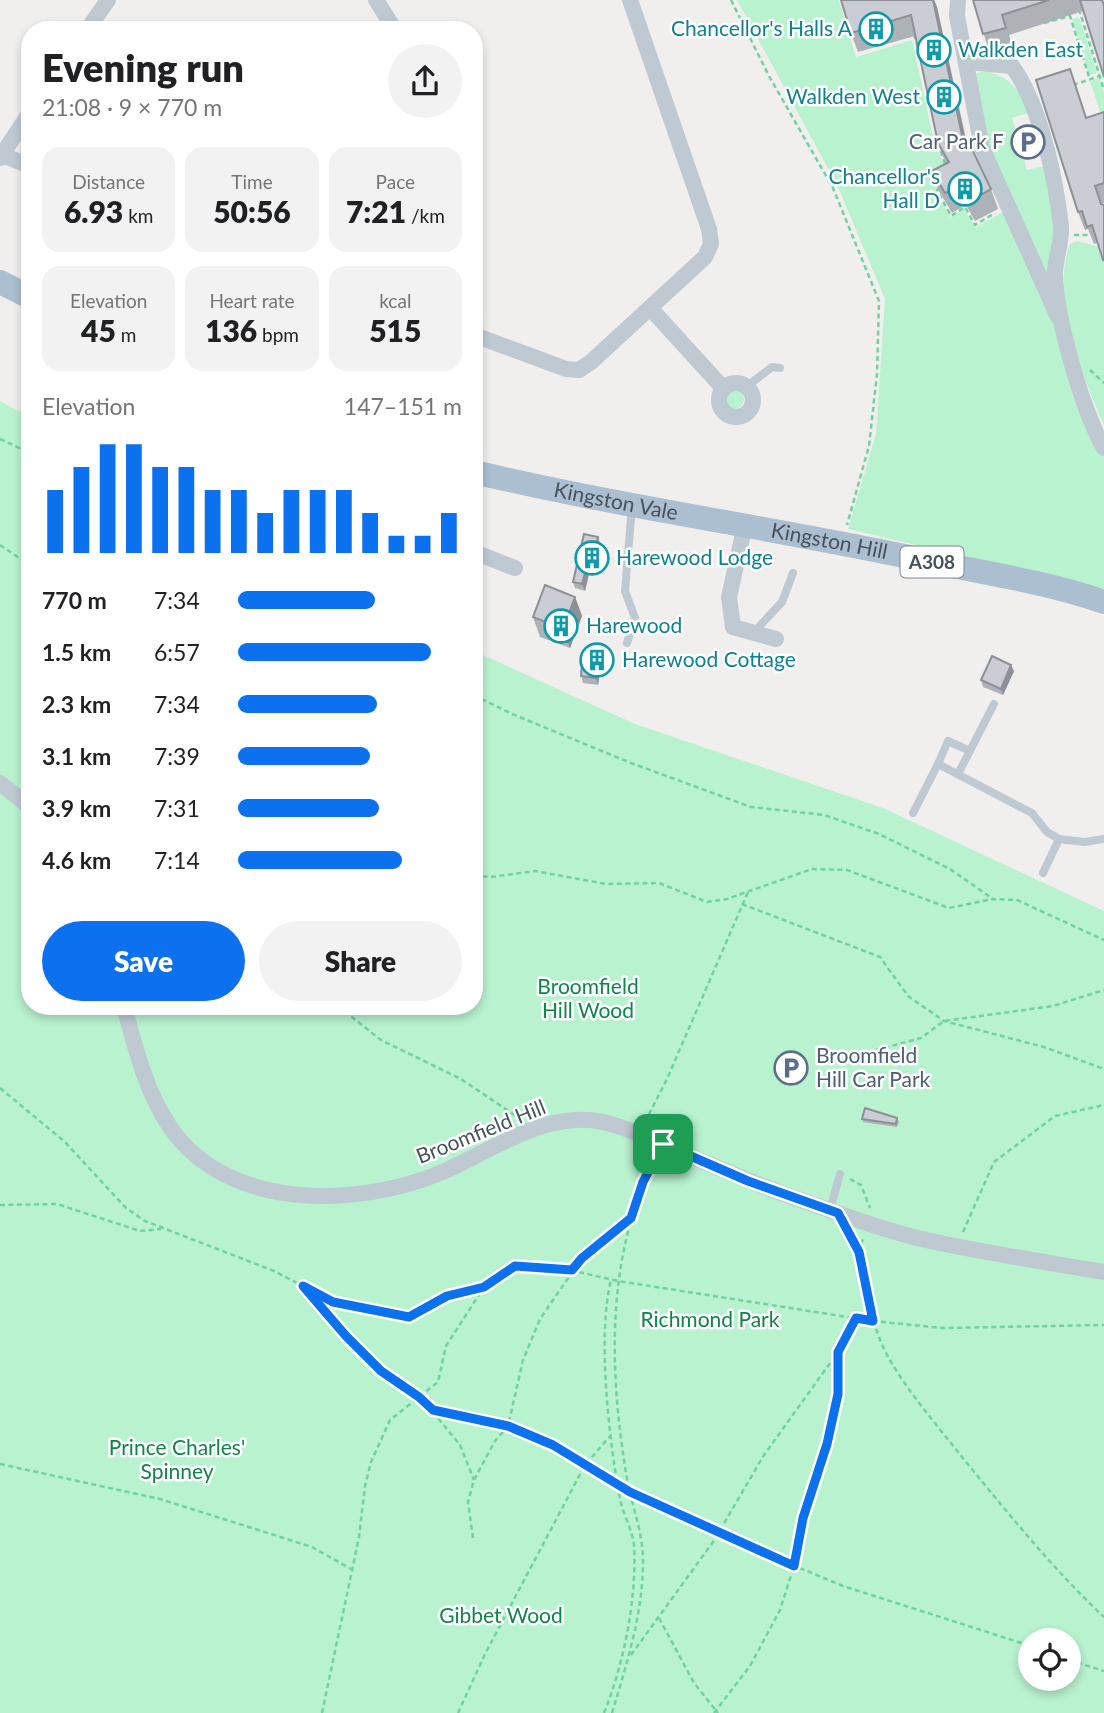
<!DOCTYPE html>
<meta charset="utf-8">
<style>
body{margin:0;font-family:Lato,sans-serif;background:#f2f2f2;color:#202124;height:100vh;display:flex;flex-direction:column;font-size:26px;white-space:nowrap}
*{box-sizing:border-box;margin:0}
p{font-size:23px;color:#757577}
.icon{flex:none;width:38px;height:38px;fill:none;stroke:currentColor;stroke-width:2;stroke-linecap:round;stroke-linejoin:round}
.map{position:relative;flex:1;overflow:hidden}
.sheet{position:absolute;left:21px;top:21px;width:462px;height:994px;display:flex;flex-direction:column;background:#fff;border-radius:28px;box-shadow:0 4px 10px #0003}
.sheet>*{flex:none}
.buttons{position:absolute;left:1018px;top:1628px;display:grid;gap:14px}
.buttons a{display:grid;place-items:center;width:63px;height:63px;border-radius:50%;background:#fff;box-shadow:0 4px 10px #0003;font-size:35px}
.pin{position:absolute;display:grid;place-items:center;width:60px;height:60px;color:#fff;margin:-30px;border-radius:14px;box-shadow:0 4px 10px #0006}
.round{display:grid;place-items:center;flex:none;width:74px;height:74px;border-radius:37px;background:#f2f2f2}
.summary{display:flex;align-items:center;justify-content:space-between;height:119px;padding:0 21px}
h1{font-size:38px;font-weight:800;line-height:52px}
.figures{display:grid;grid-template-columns:repeat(3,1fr);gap:10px;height:119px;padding:7px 21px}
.figures div{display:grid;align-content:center;border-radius:18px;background:#f2f2f2;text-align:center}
.figures b{font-size:30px;font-weight:800}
.figures small{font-size:19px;font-weight:400}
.figures p{font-size:19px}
.chart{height:196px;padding:14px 21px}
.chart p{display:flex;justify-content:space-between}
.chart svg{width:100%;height:126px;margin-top:7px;stroke:#0b71ef;stroke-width:6}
.primary-button{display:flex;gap:14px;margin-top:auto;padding:14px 21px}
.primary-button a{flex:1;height:80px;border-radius:42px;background:#0b71ef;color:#fff;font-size:28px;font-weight:800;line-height:80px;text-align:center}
.primary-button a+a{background:#f2f2f2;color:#202124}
ul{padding:0 21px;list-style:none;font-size:23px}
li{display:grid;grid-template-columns:112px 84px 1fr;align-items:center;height:52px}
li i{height:18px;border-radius:9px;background:#0b71ef}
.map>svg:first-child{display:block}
.green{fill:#b9f2cf;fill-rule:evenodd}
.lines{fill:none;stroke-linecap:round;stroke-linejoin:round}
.path{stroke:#6fd3a0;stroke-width:2.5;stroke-dasharray:5 3.5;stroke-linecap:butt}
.lane{stroke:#bec9d2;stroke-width:8}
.street{stroke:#bec9d2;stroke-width:16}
.primary{stroke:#acbfd0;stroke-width:24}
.wall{fill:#aeb1b6}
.shaded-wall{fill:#8d9094}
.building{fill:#caced4;stroke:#8d9094;stroke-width:2}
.route-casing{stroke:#fff;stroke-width:14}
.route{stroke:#0b71ef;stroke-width:9}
.labels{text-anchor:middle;stroke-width:5;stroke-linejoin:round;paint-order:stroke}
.shield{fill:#fff;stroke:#7d868e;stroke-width:2}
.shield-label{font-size:19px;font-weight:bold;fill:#45525e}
.culture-label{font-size:21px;fill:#0d838f;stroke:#fff;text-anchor:start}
.service-label{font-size:21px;fill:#4e5e75;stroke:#fff;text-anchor:end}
.street-label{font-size:21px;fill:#45525e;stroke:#fff}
.park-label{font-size:21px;fill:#108549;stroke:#fff}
</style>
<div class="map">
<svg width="1104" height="1713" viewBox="0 0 1104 1713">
<rect width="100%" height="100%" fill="#f1eeee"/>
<g class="green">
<polygon points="737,0 839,0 856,57 912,40 934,141 950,180 935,190 950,217 964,209 975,228 1003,212 1057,327 1096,442 1104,456 1104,589 848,529 876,434 885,299 838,187"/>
<polygon points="1079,17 1097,73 1089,75 1072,19"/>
<path d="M985 71C1011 77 1019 89 1028 113L1012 118 1027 170 1044 166 1056 227 1053 295 988 152 974 74Z"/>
<polygon points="1099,78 1104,93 1104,124 1090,81"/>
<path d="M1078 241 1099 247 1104 261V425C1083 379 1050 293 1070 244Z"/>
<circle cx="734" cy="399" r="10"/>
<path d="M0 401 30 417V1006H474V651L635 724 883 808 1104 911V1713H0ZM1031 1640H1069V1678H1031Z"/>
</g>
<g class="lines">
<g class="path">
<polyline points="731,0 769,76 833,188 879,301 877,374 869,446 847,525"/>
<polyline points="1079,9 1104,90"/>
<polyline points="1044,23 1070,16 1090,80"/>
<polyline points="914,34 918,48"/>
<polyline points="1073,85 1100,76"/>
<polyline points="938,143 946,167"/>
<polyline points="940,188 937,190 951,216 965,207 975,225 995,213"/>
<polyline points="1074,235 1091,235"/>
<polyline points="1090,370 1104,383"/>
<polyline points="0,439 30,453"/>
<polyline points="0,545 30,565"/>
<polyline points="474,695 512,714 631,763 751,807 824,815 879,834 950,869 993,899"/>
<polyline points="474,876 491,877 535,871 606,884 659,883 707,902 727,899 812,869 847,870 949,908 993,899 1017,900 1104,940"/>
<polyline points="742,904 880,957 908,996 944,1021 1044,1047 1104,1069"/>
<polyline points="338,1006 381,1040 461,1079 519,1118"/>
<polyline points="876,1050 921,1038 944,1021 1053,1006 1104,990"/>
<polyline points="0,1088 65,1142 126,1208 145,1221 274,1271 333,1302 409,1317 447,1296 484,1287 515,1267 557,1267 618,1281 873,1321 942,1328 1104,1325"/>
<polyline points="645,1122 667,1079 748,892"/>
<polyline points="850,1179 861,1185 870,1208"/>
<polyline points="0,1205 57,1204 140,1231 161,1229"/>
<path d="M848 1231C868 1270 866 1314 886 1353 906 1390 936 1424 962 1457 1007 1512 1052 1568 1104 1617"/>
<polyline points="963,1232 994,1162 1055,1116 1104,1105"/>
<polyline points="858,1252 863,1239"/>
<polyline points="306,1289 346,1336 381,1371 419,1397 433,1410 508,1426 553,1445 630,1492 718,1534 843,1586 1031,1646"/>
<polyline points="433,1412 460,1445 474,1480"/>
<polyline points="0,1464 160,1499 312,1547 351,1569"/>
<polyline points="473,1538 468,1502 474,1480 495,1441 508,1426 523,1360 540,1319 582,1258 631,1218"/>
<polyline points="659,1618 694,1683 718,1713"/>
<polyline points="631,1655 713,1542 764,1455 838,1352 856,1318"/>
<polyline points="1069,1660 1104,1671"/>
<polyline points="322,1713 359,1537 365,1486 371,1462 390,1420 438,1382 446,1346 484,1287"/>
<polyline points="458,1713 485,1654 585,1465 611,1435"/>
<path d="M604 1713C624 1663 637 1599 634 1545 632 1529 623 1514 620 1499 609 1440 597 1336 611 1280"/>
<path d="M612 1713C627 1663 644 1610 643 1557 642 1531 632 1505 627 1479 609 1372 605 1256 656 1157"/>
<polyline points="714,1713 750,1666 780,1610 794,1566 803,1518 827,1444 838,1394 838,1352"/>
</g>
<g class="lane">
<polyline points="746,387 772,367 780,368"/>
<polyline points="753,633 782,602 793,573"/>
<polyline points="627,643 635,618 625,591 632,506"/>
<polyline points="970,751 948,741 938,764 1032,813 1047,832 1059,839 1084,842 1104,839"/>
<polyline points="958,774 994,704"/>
<polyline points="913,813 938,764"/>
<polyline points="1043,873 1059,839"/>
<polyline points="830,1210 840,1174"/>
</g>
<g class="street">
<polyline points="376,0 395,30"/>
<polyline points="958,0 957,16 982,148 1058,317"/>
<polyline points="87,30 108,0"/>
<path d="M967 62 1012 66C1040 104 1056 179 1061 227 1062 242 1055 259 1055 274 1056 319 1082 409 1104 448"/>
<polyline points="2,155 30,166"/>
<polyline points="0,158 30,112"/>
<polyline points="650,308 723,388"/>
<polyline points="474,335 566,369 579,370 591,362 705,257 711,244 709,229 630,0"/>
<circle cx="736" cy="400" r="17"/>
<polyline points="745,525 729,597 733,627 776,639"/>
<polyline points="474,552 515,568"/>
<polyline points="0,783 30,807"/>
<path d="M124 1006C135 1047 146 1092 170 1127 228 1212 360 1208 445 1171 494 1149 547 1110 603 1122 626 1127 650 1139 671 1148 711 1165 751 1182 792 1197 836 1212 881 1230 926 1240 985 1253 1045 1262 1104 1272"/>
</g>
<g class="primary">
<polyline points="0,282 30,297"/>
<path id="s1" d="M474 472C626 508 781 529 933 562 990 574 1050 583 1104 602"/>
</g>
</g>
<g class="wall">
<polygon points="933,0 934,0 937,7 968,148 991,189 998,209 975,221 966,205 952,213 939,191 932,171 946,164 938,143 915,36 858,52 851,33"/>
<polygon points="973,0 1103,0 1104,3 1104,77 1083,11 1009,35 1013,48 990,54"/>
<polygon points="1070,69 1086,118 1104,112 1104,203 1102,203 1104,205 1104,263 1097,243 1094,244 1088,229 1085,230 1078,212"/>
<polygon points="600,544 598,551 602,552 604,559 599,571 590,569 585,591 575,588 573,582"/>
<polygon points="575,597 582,616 570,648 540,637 533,617"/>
<polygon points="597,665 600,672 598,685 583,683 581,676"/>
<polygon points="1014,671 1003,695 983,687 981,680"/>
<polygon points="897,1118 899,1122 897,1127 863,1122 862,1119"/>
</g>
<g class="shaded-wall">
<polygon points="933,0 934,0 937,7 970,160 963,140"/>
<polygon points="598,537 600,544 597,557 595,551"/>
<polygon points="602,552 604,559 599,571 597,564"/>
<polygon points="588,562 590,569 585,591 582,584"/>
<polygon points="575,597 582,616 570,648 563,629"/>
<polygon points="597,665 600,672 598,685 596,678"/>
<polygon points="1011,665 1014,671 1003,695 1001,689"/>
</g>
<g class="building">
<polygon points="841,0 933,0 963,140 969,150 972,149 991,189 968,202 959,185 945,193 932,171 949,162 938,143 911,15 851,33"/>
<polygon points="973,0 1049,0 1002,15 1006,28 983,34"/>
<polygon points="1080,0 1102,0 1104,6 1104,77"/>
<polygon points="1070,69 1086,118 1104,112 1104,183 1095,186 1101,204 1104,205 1104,260 1103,260 1092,225 1087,227 1082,211 1078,212 1036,80"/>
<polygon points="584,534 598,537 595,551 602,552 597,564 588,562 582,584 573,582"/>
<polygon points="545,585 575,597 563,629 533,617"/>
<polygon points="992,656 1011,665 1001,689 981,680"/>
<polygon points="582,663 597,665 596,678 581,676"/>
<polygon points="865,1108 897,1118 896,1124 862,1119"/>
</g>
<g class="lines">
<defs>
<polygon id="route" points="663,1144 748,1181 838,1213 859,1252 873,1321 856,1318 838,1352 838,1394 827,1444 803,1518 794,1566 630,1492 553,1445 508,1426 433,1410 419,1397 381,1371 346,1336 303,1286 333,1302 409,1317 447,1296 484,1287 515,1266 572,1270 582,1258 631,1218 643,1182"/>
</defs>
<use href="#route" class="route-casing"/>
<use href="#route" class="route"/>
</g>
<defs>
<symbol id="building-ring" viewBox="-11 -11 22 22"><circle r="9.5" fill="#fff" stroke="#0f9aa8" stroke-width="1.5"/><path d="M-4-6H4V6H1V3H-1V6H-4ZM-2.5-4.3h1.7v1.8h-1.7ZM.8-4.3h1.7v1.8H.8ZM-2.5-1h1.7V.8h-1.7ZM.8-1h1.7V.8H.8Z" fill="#0f9aa8"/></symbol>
<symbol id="parking-ring" viewBox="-11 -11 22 22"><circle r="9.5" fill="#fff" stroke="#5c6f8a" stroke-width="1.5"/><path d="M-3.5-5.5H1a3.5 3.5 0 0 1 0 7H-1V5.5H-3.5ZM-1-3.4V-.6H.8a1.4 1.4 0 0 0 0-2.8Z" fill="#5c6f8a"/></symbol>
</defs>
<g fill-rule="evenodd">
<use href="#building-ring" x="857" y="10" width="38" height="38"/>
<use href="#building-ring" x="915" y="31" width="38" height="38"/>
<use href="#building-ring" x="925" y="78" width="38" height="38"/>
<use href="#parking-ring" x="1009" y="123" width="38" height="38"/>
<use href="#building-ring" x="946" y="170" width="38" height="38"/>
<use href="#building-ring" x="573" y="539" width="38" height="38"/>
<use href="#building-ring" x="542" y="607" width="38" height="38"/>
<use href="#building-ring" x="578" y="641" width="38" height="38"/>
<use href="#parking-ring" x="772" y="1049" width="38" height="38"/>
</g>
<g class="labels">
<rect class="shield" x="900.5" y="546.5" width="63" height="31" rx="5"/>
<g class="shield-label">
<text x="932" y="569">A308</text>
</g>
<g class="culture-label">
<text x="852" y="36" text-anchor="end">Chancellor's Halls A</text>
<text x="958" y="57">Walkden East</text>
<text x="920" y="104" text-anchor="end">Walkden West</text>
<text x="940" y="184" text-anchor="end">Chancellor's<tspan x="940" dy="24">Hall D</tspan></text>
<text x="616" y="565">Harewood Lodge</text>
<text x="586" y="633">Harewood</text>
<text x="622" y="667">Harewood Cottage</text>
</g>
<g class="service-label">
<text x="1004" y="149">Car Park F</text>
<text x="816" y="1063" text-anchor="start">Broomfield<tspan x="816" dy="24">Hill Car Park</tspan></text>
</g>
<g class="street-label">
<text dy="7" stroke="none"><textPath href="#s1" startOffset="145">Kingston Vale</textPath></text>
<text dy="7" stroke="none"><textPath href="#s1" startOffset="362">Kingston Hill</textPath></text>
<text transform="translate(481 1132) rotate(-22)" y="7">Broomfield Hill</text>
</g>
<g class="park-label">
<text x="588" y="994">Broomfield<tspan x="588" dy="24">Hill Wood</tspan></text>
<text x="710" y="1327">Richmond Park</text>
<text x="177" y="1455">Prince Charles'<tspan x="177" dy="24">Spinney</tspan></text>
<text x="501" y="1623">Gibbet Wood</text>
</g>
</g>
</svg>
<div class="buttons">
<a><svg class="icon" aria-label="locate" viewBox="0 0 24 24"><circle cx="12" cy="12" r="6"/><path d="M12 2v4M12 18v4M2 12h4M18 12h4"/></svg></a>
</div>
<div class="pin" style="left:663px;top:1144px;background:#1e9e55"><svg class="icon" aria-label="arrive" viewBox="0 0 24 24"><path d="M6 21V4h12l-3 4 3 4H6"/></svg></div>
<section class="sheet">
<div class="summary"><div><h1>Evening run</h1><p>21:08 · 9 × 770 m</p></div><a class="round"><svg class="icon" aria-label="share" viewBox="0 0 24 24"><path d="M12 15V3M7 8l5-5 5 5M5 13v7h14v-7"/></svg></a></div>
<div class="figures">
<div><p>Distance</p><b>6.93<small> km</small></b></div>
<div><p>Time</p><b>50:56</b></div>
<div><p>Pace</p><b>7:21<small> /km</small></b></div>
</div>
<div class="figures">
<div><p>Elevation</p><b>45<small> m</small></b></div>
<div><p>Heart rate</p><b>136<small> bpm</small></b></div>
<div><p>kcal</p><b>515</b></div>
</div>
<div class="chart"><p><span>Elevation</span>147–151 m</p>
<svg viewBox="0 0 160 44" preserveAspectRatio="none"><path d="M5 44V22M15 44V14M25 44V6M35 44V6M45 44V14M55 44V14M65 44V22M75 44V22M85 44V30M95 44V22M105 44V22M115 44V22M125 44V30M135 44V38M145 44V38M155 44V30"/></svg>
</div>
<ul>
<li><b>770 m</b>7:34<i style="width:61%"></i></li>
<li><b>1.5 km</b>6:57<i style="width:86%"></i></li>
<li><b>2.3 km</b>7:34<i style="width:62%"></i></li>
<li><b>3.1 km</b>7:39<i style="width:59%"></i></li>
<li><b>3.9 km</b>7:31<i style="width:63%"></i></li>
<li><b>4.6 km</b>7:14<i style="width:73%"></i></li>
</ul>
<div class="primary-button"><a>Save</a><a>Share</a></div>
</section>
</div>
